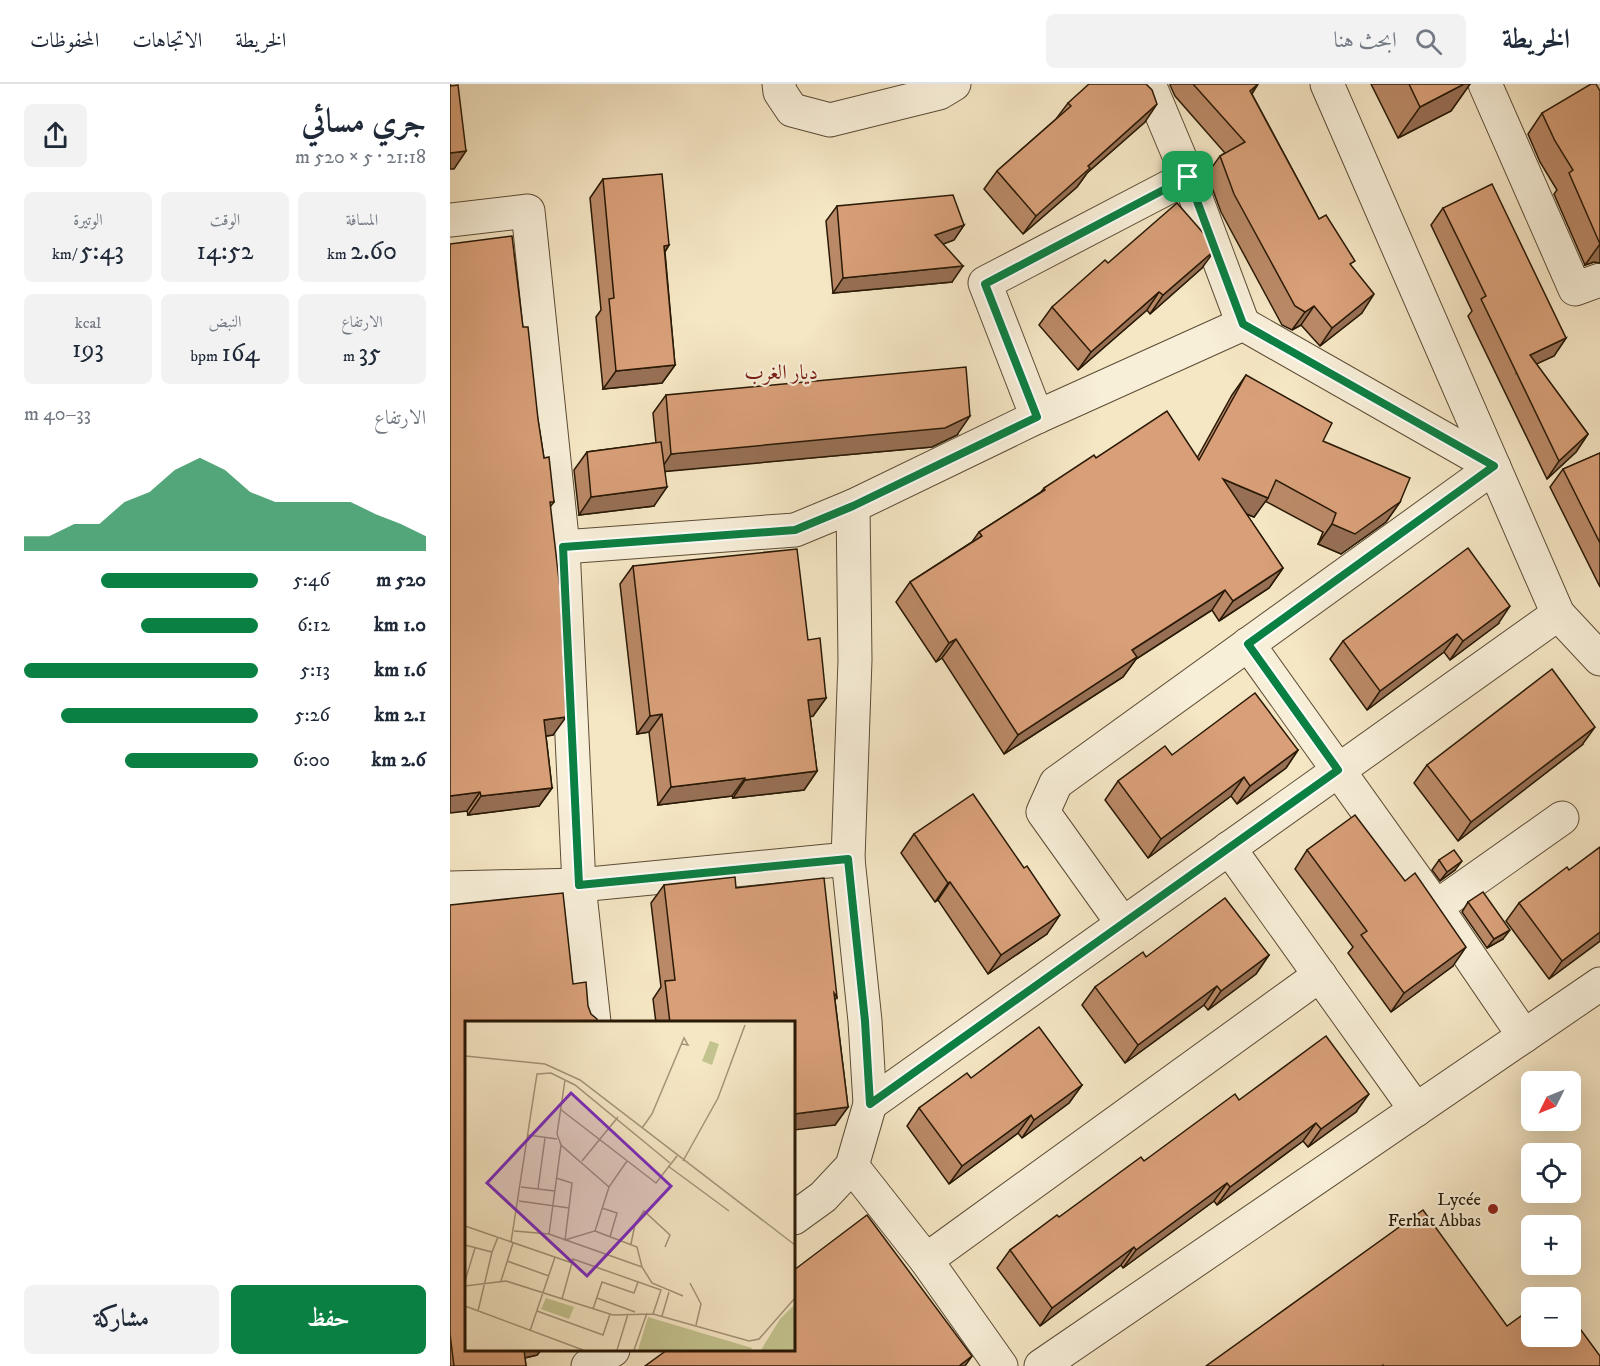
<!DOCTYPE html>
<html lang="ar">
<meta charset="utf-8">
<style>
body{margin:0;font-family:"IM FELL DW Pica",Amiri,serif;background:#f2f2f3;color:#1f2937;direction:rtl;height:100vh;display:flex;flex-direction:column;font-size:22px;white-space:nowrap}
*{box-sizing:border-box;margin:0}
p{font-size:20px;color:#747a83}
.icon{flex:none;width:33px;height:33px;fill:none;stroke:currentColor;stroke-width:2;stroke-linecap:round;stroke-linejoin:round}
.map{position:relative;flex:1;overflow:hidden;direction:ltr}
.details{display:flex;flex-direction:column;background:#fff;width:450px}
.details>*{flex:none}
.needle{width:39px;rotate:227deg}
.buttons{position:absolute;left:1071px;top:987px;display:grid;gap:12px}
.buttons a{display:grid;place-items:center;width:60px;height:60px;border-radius:9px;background:#fff;box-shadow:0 6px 24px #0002;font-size:30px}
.pin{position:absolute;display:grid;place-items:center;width:51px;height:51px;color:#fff;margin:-26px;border-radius:12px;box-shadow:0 3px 9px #0006}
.round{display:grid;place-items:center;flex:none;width:63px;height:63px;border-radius:9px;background:#f2f2f3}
.headline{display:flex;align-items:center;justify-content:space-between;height:102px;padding:0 24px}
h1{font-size:33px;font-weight:600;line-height:45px}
.figures{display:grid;grid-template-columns:repeat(3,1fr);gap:9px;height:102px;padding:6px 24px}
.figures div{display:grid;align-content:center;border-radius:9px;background:#f2f2f3;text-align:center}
.figures b{font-size:26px;font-weight:600}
.figures small{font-size:16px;font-weight:400}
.figures p{font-size:16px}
.chart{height:168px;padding:12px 24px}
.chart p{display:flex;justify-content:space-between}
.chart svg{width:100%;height:108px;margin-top:6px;fill:#0b8043;opacity:.7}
.cta{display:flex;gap:12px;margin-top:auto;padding:12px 24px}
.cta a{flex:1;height:69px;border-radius:9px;background:#0b8043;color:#fff;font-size:24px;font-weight:600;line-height:69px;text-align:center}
.cta a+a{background:#f2f2f3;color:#1f2937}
ul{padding:0 24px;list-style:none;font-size:20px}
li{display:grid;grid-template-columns:96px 72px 1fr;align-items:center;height:45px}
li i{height:15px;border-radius:8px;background:#0b8043}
header{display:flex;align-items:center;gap:36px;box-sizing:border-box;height:84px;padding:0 30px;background:#fff;border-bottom:2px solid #e0e1e3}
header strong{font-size:28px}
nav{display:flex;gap:33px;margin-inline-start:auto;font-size:21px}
.search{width:420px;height:54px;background:#f2f2f3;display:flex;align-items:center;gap:15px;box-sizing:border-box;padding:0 21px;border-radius:9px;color:#747a83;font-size:22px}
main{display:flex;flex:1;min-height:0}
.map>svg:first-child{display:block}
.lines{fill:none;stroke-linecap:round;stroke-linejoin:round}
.minor-casing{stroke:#5c4c35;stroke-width:35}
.minor{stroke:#f8efd9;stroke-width:33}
.wall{fill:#ba8967;stroke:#291905;stroke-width:1.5}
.shaded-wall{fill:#976f54;stroke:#291905;stroke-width:1.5}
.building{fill:#d89f78;stroke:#291905;stroke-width:1.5}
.route-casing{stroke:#fff;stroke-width:12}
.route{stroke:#0b8043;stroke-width:8}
.poi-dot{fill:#8f2418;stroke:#f8efd9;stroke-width:2}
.labels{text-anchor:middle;stroke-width:4.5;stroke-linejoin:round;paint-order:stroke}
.poi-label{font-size:18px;fill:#291905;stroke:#f8efd9;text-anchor:end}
.quarter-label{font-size:21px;fill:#7a1f14;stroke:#f8efd9}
.inset-road{fill:none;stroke:#a39478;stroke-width:1.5}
.view{fill:#7b2cbf;fill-opacity:0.15;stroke:#7b2cbf;stroke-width:3}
.inset-edge{fill:none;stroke:#291905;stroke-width:3}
</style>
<header>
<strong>الخريطة</strong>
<div class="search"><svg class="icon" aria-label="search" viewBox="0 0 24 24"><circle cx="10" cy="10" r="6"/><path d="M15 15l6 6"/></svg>ابحث هنا</div>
<nav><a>الخريطة</a><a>الاتجاهات</a><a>المحفوظات</a></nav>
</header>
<main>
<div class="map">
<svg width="1150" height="1282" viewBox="0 0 1150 1282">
<rect width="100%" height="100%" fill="#f5e6c4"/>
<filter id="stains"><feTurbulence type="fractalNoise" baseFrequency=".00333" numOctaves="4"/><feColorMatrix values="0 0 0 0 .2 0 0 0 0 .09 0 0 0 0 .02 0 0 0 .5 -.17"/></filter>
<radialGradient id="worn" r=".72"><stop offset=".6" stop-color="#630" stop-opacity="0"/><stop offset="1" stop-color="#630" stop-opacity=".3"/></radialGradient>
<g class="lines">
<defs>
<g id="minor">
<polyline points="329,0 330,8 342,26 380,36 489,9 504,0"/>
<polyline points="699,0 738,93 793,240"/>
<polyline points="877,0 1108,530 1150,575"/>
<polyline points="1035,0 1125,205 1150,196"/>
<polyline points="0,136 78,127 113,463 129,801 144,938"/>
<polyline points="587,333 535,199 738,93"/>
<polyline points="403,422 587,333 793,240 1044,383 606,699 593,728 673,840"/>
<polyline points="113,463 345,446 403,422 405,576 398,775 415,937 420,1020 402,1082 373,1113 344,1134"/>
<polyline points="798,560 986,823 1074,952"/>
<polyline points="779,764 966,1026"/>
<polyline points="0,804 129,801 398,775"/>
<polyline points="986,823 1112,734"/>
<polyline points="420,1020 1108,530"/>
<polyline points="402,1082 476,1176 551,1282"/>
<polyline points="476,1176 870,891"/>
<polyline points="138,1282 163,1266"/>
<polyline points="591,1282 1150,900"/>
</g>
</defs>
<use href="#minor" class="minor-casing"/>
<use href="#minor" class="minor"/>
</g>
<g class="wall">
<polygon points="720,0 808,0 802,10 869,135 901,182 912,229 870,262 851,241 842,246 832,241 771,128 757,90 770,72 775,69 725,12 720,1"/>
<polygon points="921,0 1020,0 1001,27 948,54"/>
<polygon points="1150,7 1150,179 1144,178 1135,181 1104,110 1107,106 1090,78 1078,50 1092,29"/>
<polygon points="618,19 695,38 637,89 627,103 573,150 534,105 547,87 606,35"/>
<polygon points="153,95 219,161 215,168 225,281 212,299 153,305 146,233 151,226 140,114"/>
<polygon points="387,122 514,141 504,156 493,160 502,198 383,209 376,137"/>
<polygon points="993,124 1116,254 1104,272 1086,280 1138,350 1126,368 1097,395 1018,232 1022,227 981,141"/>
<polygon points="658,179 752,184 700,230 697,226 628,286 589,241 602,223"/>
<polygon points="73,243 94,374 104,418 100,423 103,651 96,652 102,704 89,722 18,731 17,727"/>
<polygon points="796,291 873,357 950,418 936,438 891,470 868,460 873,448 815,417 804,433 796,430 833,484 819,504 769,537 762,526 686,575 673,593 554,670 492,574 486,578 446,518 460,498 522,458 529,448 591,408 594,404 646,374 747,374 782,311"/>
<polygon points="216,311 507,351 482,363 215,387 204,422 129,431 124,386 137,368 206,359 203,329"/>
<polygon points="1150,369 1150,503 1100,403 1113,385"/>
<polygon points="183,482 358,556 376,614 363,632 360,633 367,687 354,706 283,714 282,712 208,721 199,648 187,650 170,500"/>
<polygon points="1048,540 1000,576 994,568 917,626 880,575 893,557"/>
<polygon points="1132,661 1008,757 964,699 977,681"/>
<polygon points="848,666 836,684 787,720 781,712 698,774 655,716 668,697 722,671"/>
<polygon points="464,750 574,784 597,850 538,890 488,816 485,818 451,769"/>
<polygon points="857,766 1003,882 941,928 898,869 903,863 845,785"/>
<polygon points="989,776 1005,786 990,797 982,786"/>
<polygon points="1119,786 1150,857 1099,895 1056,837 1069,819"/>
<polygon points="214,801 286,804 387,913 385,916 398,1023 385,1041 344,939 206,939 203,915 211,903 201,819"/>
<polygon points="1018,818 1053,855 1037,864 1012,828"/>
<polygon points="0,821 16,1266 91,1266 87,1271 75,1274 76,1282 0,1282"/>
<polygon points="819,871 806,890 758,926 754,921 675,979 632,921 645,903 696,873"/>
<polygon points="521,994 632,1001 619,1019 572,1054 568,1049 499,1100 457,1042 469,1024"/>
<polygon points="789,1016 906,1028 858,1063 853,1057 767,1121 764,1117 673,1184 671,1181 590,1242 547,1184 560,1166 694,1077"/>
</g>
<g class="shaded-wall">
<polygon points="808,0 797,16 800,7"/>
<polygon points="1014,0 1020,0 1001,27 948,54 970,23"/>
<polygon points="707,20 695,38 637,89 627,103 573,150 586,132 638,82"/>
<polygon points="16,67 4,85 0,85 0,69"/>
<polygon points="514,141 504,156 475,167 485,151"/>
<polygon points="1150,160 1150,179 1144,178 1135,181"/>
<polygon points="219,161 207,180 214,162"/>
<polygon points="765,166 752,184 700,230 713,211"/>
<polygon points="513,182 502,198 383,209 393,194"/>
<polygon points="709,208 697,226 628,286 641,268"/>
<polygon points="924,210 912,229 870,262 882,244"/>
<polygon points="864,222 851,241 842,246 855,228"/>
<polygon points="1116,254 1104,272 1067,289 1080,271"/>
<polygon points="225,281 212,299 153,305 166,287"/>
<polygon points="520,332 507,351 482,363 209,388 221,370"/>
<polygon points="1138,350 1126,368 1097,395 1109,377"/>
<polygon points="773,395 818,414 804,433 759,414"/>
<polygon points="217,403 204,422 129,431 141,413"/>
<polygon points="950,418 936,438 891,470 868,460 882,440"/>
<polygon points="833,484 819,504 769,537 783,517"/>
<polygon points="775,506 762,526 686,575 673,593 554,670 568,651 682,566"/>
<polygon points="1060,522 1048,540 1000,576 1013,557"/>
<polygon points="1007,550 994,568 917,626 930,607"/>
<polygon points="506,555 492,574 486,578 499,559"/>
<polygon points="376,614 363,632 345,634 358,616"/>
<polygon points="212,630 199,648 187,650 200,632"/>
<polygon points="116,633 103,651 81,654 94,636"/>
<polygon points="1145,643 1132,661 1008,757 1021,738"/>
<polygon points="848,666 836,684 787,720 800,702"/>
<polygon points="367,687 354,706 283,714 295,696"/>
<polygon points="794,693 781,712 698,774 711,755"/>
<polygon points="295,694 282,712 208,721 221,703"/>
<polygon points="102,704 89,722 18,731 31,712"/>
<polygon points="30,708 17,727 0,729 0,712"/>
<polygon points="1012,777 1005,786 990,797 997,788"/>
<polygon points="500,798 488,816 485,818 498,799"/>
<polygon points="610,831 597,850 538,890 551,871"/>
<polygon points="1060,846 1053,855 1037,864 1044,855"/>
<polygon points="1150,848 1150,857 1099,895 1112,877"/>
<polygon points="1016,863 1003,882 941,928 954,909"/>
<polygon points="819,871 806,890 758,926 771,907"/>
<polygon points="767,902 754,921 675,979 688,961"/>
<polygon points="632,1001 619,1019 572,1054 584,1036"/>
<polygon points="919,1010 906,1028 858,1063 871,1045"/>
<polygon points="398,1023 385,1041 344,1046 344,1030"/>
<polygon points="581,1031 568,1049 499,1100 512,1082"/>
<polygon points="866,1039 853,1057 767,1121 780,1103"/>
<polygon points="777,1099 764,1117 673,1184 686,1166"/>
<polygon points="684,1163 671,1181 590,1242 602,1224"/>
<polygon points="69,1266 91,1266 87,1271 61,1277"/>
<polygon points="522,1272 515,1282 509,1282"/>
</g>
<g class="building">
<polygon points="0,0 1,2 8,1 16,67 0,69"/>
<polygon points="639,0 696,0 702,6 707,20 638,82 640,84 586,132 547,87 621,22 618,19"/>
<polygon points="743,0 808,0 800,7 869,135 876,131 905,177 900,180 924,210 882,244 864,222 855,228 845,222 784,110 770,72 795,58"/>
<polygon points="959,0 1014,0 970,23"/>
<polygon points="1141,0 1146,0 1150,7 1150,160 1119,89 1123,86 1105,57 1092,29"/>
<polygon points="212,90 219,161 214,162 225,281 166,287 159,215 164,214 153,95"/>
<polygon points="1042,100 1116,254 1080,271 1138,350 1109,377 1031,215 1036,212 993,124"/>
<polygon points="503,111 514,141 485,151 513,182 393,194 387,122"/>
<polygon points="727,119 762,159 765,166 713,211 709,208 641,268 602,223 655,176 658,179"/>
<polygon points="62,152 73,243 78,243 88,335 94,374 99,373 104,418 100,418 110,505 116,633 94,636 102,704 31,712 30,708 0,712 0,160"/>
<polygon points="516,283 520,332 495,344 221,370 216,311"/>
<polygon points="796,291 882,339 873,357 960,394 950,418 905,450 882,440 886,429 826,396 818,414 773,395 833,484 783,517 775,506 682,566 687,573 568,651 506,555 499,559 460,498 532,452 529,448 595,406 594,404 644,371 646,374 717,327 749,376"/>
<polygon points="211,358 217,403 141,413 137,368"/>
<polygon points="1150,369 1150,459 1113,385"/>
<polygon points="1018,464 1060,522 1013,557 1007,550 930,607 893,557"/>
<polygon points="347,465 358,556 370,554 376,614 358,616 367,687 295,696 295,694 221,703 212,630 200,632 183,482"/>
<polygon points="1102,585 1145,643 1021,738 977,681"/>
<polygon points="805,609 848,666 800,702 794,693 711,755 668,697 715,662 722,671"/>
<polygon points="523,710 574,784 577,782 610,831 551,871 500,798 498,799 464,750"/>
<polygon points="905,731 955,797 965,789 1016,863 954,909 911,851 917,847 857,766"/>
<polygon points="1150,763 1150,848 1112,877 1069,819 1117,783 1119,786"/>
<polygon points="1004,766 1012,777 997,788 989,776"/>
<polygon points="285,793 286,804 374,794 387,913 384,909 398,1023 344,1030 344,939 220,939 215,897 225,896 214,801"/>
<polygon points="1033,808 1060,846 1044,855 1018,818"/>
<polygon points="113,809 123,900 136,898 138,922 141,930 147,935 147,939 16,939 16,1266 74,1266 76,1282 4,1282 0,1250 0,821"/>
<polygon points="775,814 819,871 771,907 767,902 688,961 645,903 693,868 696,873"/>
<polygon points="589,943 632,1001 584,1036 581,1031 512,1082 469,1024 517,989 521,994"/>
<polygon points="876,952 919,1010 871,1045 866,1039 780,1103 777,1099 686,1166 684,1163 602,1224 560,1166 607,1131 609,1133 691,1073 694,1077 785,1010 789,1016"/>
<polygon points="973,1126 1057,1242 1082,1224 1082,1252 1120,1252 1120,1231 1150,1272 1150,1282 934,1282 933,1281 932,1282 756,1282"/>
<polygon points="417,1131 522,1272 509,1282 195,1282 217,1266 344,1266 344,1186"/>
<polygon points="1104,1208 1108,1214 1097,1214"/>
</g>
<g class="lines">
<defs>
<polygon id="route" points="738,93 793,240 1044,382 798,560 888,686 420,1020 415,937 398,775 129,801 113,463 345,446 403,422 587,333 535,200"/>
</defs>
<use href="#route" class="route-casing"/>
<use href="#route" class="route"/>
</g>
<circle class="poi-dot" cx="1043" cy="1125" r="6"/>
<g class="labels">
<g class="poi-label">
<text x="1031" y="1121">Lycée<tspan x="1031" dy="21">Ferhat Abbas</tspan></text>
</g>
<g class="quarter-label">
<text x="331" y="295">ديار الغرب</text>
</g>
</g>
<g transform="translate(15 937)">
<rect width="330" height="330" fill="#f5e6c4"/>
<path d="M245 20 254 23 247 44 237 40ZM81 277 109 286 104 298 76 288ZM330 283V329H296L315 298ZM183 296 287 327 286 329H173Z" fill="#c3c38f"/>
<path class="inset-road" d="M0 35 80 43 115 59 330 224M100 59 92 113 96 124 144 166 162 140M95 88 191 162 212 135M177 107 187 93 219 17 223 24 217 23M63 114 92 118M117 140 153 96M218 140 253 77 280 4M203 145 264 190M91 157 107 162 100 219 130 210 144 166M56 166 90 170M73 168 80 117M54 180 104 187M137 187 152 192 145 216M0 205 107 242M49 210 84 213 177 246M130 210 172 226 177 246 187 262 218 275M84 213 96 124M46 221 72 53 86 52 110 64 205 142M166 223 170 203 179 190 205 214 200 226M0 224 27 231 33 216M42 240 84 255M0 260 10 227M36 260 48 222M225 262 236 283 231 304M0 265 41 260 148 294 188 293 284 320 294 318 330 277M132 277 170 291M97 278 108 238 196 269 188 293M0 285 118 329M128 288 137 261 169 272 173 261M13 290 27 231M72 290 138 314 145 293M197 295 204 271M65 310 90 236M152 329 163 293M169 329 182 292"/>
<path class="view" d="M106 72 206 165 122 255 22 162Z"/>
<rect width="330" height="330" class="inset-edge"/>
</g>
<rect width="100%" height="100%" filter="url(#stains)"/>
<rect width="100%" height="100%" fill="url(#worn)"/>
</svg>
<div class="buttons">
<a><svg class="needle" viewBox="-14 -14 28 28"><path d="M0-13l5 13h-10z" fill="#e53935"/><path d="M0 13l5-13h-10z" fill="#747a83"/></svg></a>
<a><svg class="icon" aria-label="locate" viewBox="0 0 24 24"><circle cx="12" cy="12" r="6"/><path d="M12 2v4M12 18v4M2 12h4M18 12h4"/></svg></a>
<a>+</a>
<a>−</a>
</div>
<div class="pin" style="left:738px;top:93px;background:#1e9e55"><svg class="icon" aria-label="arrive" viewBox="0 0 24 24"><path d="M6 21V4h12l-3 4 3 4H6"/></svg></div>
</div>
<section class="details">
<div class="headline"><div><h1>جري مسائي</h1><p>21:18 · 5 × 520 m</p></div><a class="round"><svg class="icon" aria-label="share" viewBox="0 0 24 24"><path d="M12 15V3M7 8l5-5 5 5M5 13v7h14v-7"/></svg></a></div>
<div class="figures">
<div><p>المسافة</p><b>2.60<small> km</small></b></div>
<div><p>الوقت</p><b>14:52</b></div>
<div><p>الوتيرة</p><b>5:43<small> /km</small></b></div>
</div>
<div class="figures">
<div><p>الارتفاع</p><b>35<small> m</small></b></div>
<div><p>النبض</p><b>164<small> bpm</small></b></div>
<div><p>kcal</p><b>193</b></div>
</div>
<div class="chart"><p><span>الارتفاع</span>33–40 m</p>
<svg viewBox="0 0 160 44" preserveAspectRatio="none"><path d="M0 44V38L10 38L20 33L30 33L40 24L50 20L60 11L70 6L80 11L90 20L100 24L110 24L120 24L130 24L140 29L150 33L160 38V44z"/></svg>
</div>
<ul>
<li><b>520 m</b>5:46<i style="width:67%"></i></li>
<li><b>1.0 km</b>6:12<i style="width:50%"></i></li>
<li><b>1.6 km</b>5:13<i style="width:100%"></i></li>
<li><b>2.1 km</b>5:26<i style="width:84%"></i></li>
<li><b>2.6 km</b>6:00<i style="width:57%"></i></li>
</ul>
<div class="cta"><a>حفظ</a><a>مشاركة</a></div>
</section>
</main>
